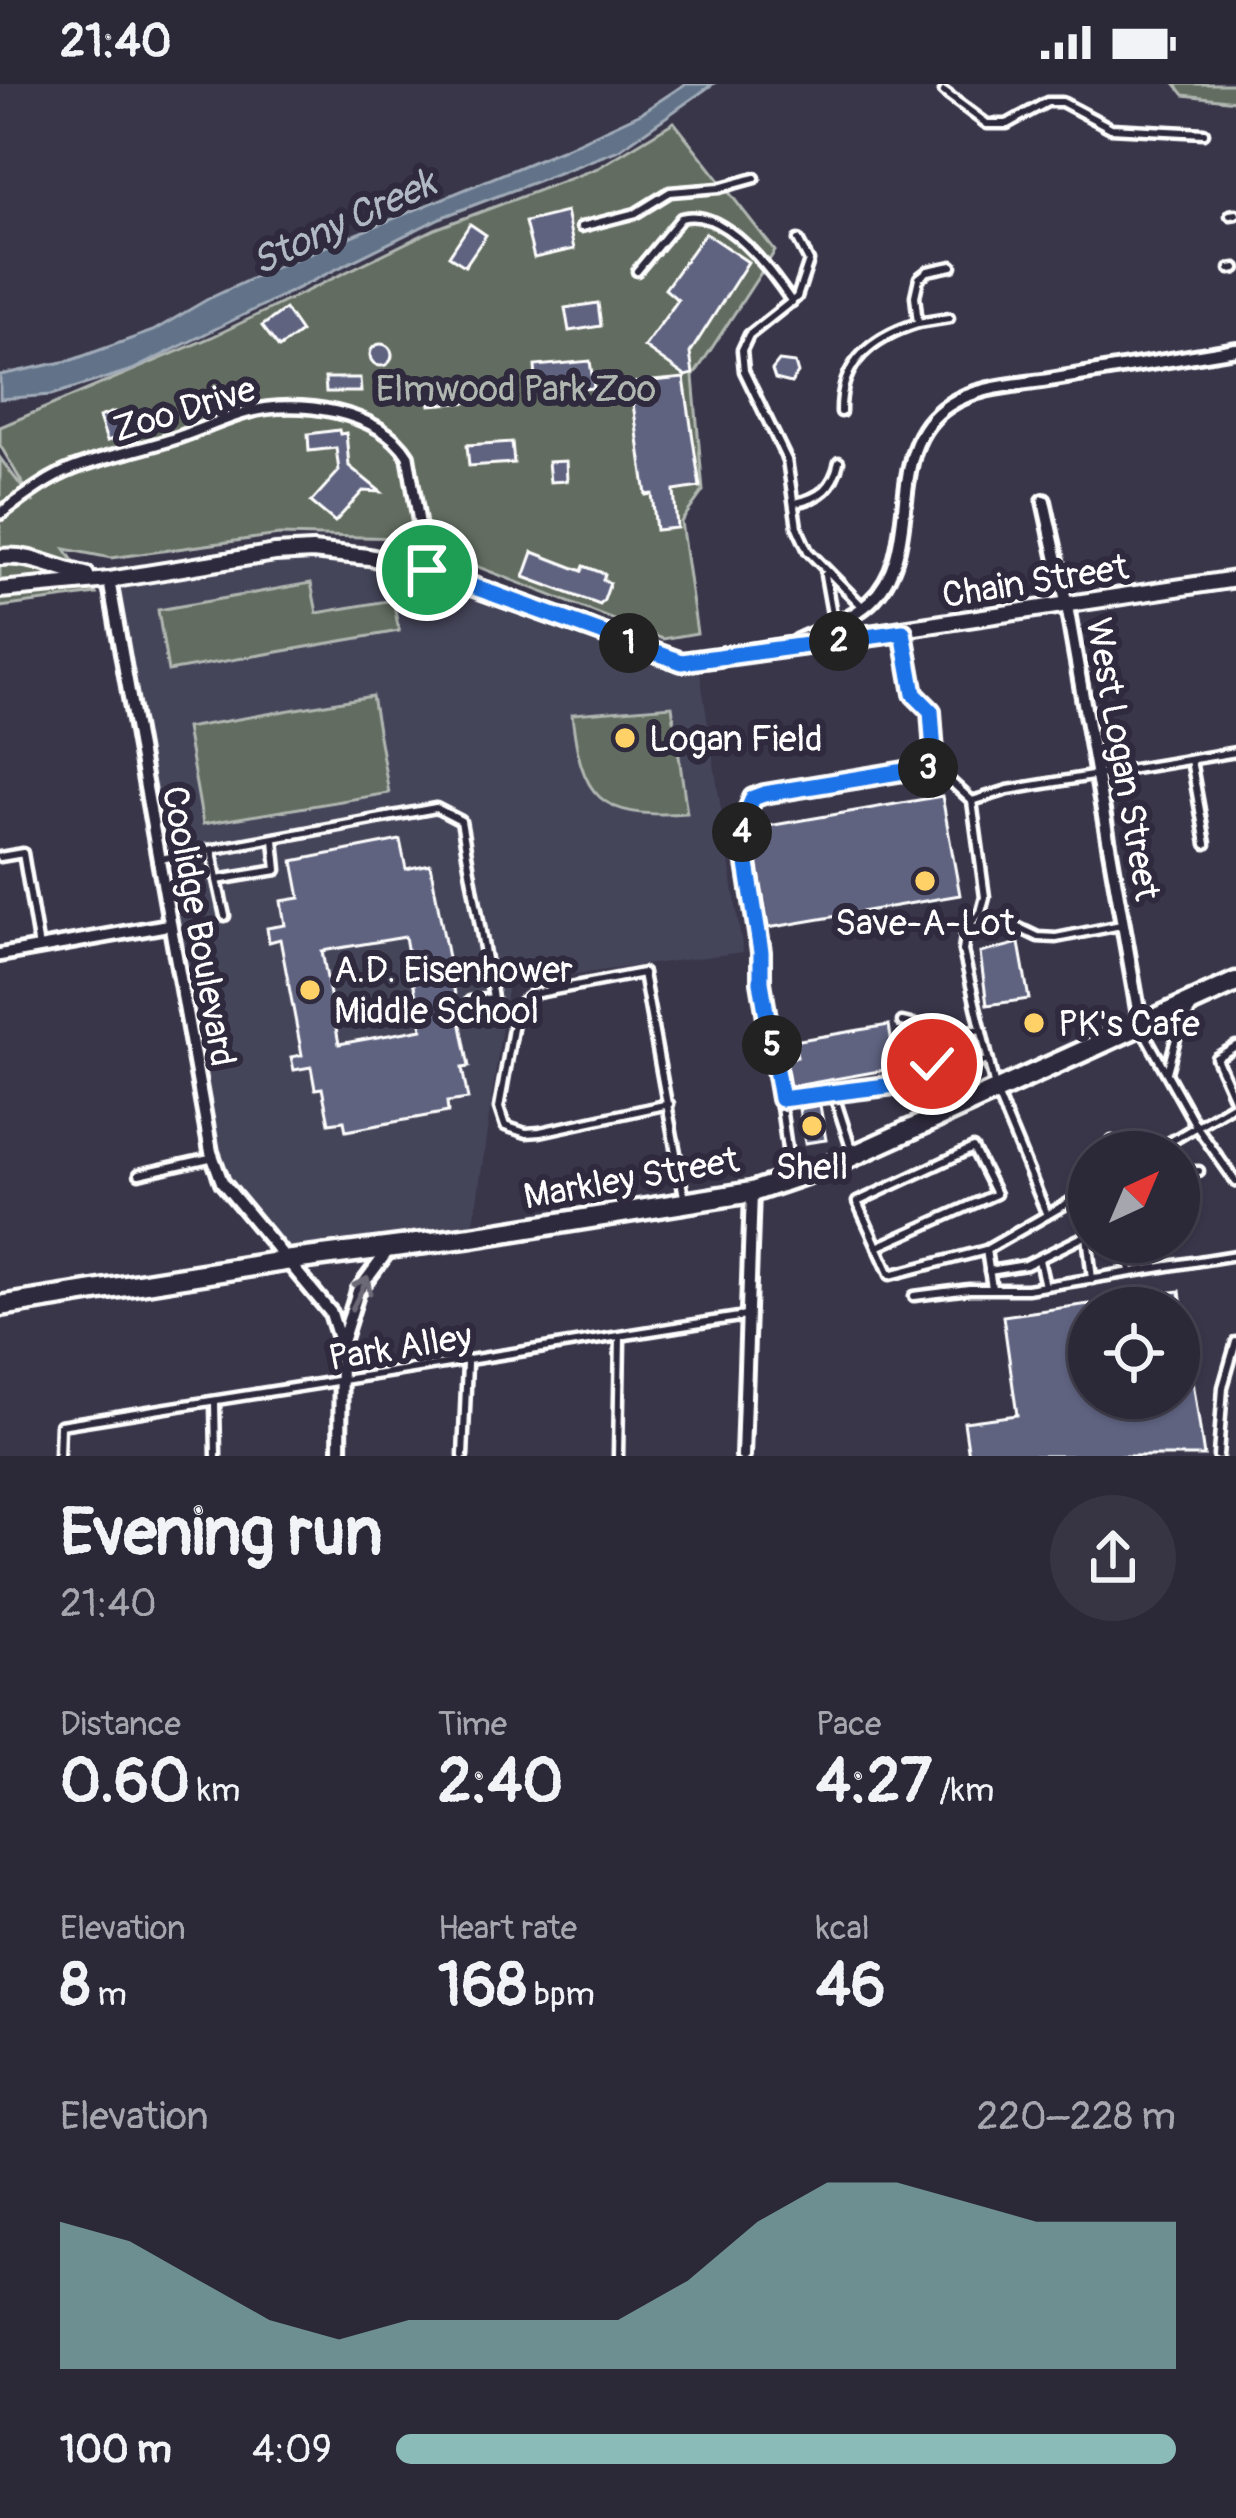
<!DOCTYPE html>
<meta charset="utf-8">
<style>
body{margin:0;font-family:Pangolin,sans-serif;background:#373443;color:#f1f3f6;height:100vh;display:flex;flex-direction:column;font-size:45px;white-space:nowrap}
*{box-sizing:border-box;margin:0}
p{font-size:39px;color:#a6a6ae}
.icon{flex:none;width:66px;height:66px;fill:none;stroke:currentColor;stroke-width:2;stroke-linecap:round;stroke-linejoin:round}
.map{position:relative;height:1372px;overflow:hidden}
.sheet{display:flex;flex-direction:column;background:#2b2838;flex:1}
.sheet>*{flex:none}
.needle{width:78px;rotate:44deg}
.buttons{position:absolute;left:1068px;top:1047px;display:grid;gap:24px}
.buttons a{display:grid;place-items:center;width:132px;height:132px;border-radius:50%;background:#2b2838;box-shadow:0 3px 9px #0004,0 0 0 3px #474453;font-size:60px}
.pin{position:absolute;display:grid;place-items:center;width:102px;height:102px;color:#fff;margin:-51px;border:6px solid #fff;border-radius:50%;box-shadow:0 3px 12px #0007}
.km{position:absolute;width:60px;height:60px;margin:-30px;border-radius:50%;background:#222;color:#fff;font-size:33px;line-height:60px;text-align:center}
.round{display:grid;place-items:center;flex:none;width:126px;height:126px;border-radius:63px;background:#373443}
.headline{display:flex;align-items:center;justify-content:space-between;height:204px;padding:0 60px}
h1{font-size:66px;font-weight:700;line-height:90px}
.metrics{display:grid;grid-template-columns:repeat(3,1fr);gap:18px;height:204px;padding:12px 60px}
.metrics div{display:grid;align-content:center}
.metrics b{font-size:60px;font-weight:700}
.metrics small{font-size:33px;font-weight:400}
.metrics p{font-size:33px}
.chart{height:336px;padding:24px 60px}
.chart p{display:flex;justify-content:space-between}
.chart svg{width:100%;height:216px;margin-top:12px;fill:#8bbbb9;opacity:.7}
ul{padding:0 60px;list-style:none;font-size:39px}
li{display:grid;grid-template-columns:192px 144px 1fr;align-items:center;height:90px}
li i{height:30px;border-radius:15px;background:#8bbbb9}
.status{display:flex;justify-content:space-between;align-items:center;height:84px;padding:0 60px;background:#2b2838;direction:ltr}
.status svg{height:33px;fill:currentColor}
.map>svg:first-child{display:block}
.built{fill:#44445a}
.green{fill:#626c60;stroke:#b0b6b0;stroke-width:3}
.water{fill:#627389;stroke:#a1abb8;stroke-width:3}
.building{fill:#5f6480;stroke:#fff;stroke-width:3;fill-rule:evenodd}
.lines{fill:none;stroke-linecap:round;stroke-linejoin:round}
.service-casing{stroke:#fff;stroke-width:15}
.pedestrian-casing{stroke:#fff;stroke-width:18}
.minor-casing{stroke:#fff;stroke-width:20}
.tertiary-casing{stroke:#fff;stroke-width:22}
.trunk-casing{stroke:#fff;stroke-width:27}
.service{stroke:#2f2a3d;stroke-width:6}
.pedestrian{stroke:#2f2a3d;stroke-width:9}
.minor{stroke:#2f2a3d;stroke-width:10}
.tertiary{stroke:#2f2a3d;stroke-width:14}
.trunk{stroke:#2f2a3d;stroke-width:18}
.oneway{stroke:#6d6a77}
.route-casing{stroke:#fff;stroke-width:24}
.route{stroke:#1a73e8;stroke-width:15}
.poi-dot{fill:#ffd166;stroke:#2f2a3d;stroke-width:4.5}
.labels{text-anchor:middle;stroke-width:12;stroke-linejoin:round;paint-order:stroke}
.park-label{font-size:36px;fill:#b0b6b0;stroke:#2f2a3d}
.street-label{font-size:36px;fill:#fff;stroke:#2f2a3d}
.poi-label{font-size:36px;fill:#fff;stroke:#2f2a3d;text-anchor:start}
.water-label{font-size:39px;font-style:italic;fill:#b0b9c4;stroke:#2f2a3d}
</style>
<div class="status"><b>21:40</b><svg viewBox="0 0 49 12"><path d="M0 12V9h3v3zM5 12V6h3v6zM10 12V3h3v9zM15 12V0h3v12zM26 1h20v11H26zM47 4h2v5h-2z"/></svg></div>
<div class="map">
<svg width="1236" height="1372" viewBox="0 0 1236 1372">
<rect width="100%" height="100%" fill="#39364a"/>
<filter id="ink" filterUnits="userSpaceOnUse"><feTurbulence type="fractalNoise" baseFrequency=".00833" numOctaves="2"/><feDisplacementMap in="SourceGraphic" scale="24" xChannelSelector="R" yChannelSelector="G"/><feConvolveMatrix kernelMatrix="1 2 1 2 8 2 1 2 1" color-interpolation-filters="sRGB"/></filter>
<g filter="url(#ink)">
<polygon class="built" points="232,473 369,473 698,576 743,868 508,899 472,1153 284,1177 222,1098 211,1068 109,496"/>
<g class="green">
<polygon points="1175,0 1236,0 1236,17 1184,11"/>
<polygon points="674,38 775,167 693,293 703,407 681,438 697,549 663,555 404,454 279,451 111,474 65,465 96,510 0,523 0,374 34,419 0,361 0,343 212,253 435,145 598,84"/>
<polygon points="311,499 317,529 393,516 399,547 168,587 158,526"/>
<polygon points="372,612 389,709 203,740 186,644"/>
<path d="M672 622 687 729C599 735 581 714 572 630Z"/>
</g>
<polygon class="water" points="685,0 713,0 619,66 440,134 132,286 51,311 0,315 0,291 72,276 153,247 208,215 285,179 561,66 641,29"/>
<g class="building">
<polygon points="566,128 574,165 534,174 525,138"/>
<polygon points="470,140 486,151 465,182 449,172"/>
<polygon points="705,149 748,178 690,269 693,290 685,292 644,263 678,216 665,205"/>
<polygon points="598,219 601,242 569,247 565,224"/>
<polygon points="285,225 301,248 279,264 262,242"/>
<circle cx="381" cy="271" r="11"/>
<polygon points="590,277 594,304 537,309 535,282"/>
<polygon points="779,277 795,279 798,289 791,299 775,295 772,286"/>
<polygon points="325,294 360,294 361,308 326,308"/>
<polygon points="684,294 700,403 674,407 677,444 656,446 652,410 646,411 630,299"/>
<polygon points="485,298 487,317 430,321 428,302"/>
<polygon points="114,328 122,352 107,357 99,333"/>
<polygon points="339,346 340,350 346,349 349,382 381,408 363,407 335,438 311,418 339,387 336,364 309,367 308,350"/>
<polygon points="512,358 514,379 469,382 467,361"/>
<polygon points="566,377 567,397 550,398 548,378"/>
<polygon points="533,468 582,487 584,482 605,490 603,496 610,499 604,516 600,521 524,493"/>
<polygon points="942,712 960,811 768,844 751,745"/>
<path d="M400 756 406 785 430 780 469 983 462 984 468 1015 447 1018 448 1028 346 1047 344 1037 329 1039 322 1004 315 1005 311 983 294 986 291 973 302 971 280 855 269 858 267 844 285 841 281 817 300 814 293 777ZM405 853 422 945 339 960 322 867Z"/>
<polygon points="1019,859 1029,915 987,921 980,869"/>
<polygon points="889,941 896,984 790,1003 785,975 797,973 794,957"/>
<polygon points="820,1021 826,1056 805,1059 799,1025"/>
<polygon points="1180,1207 1182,1224 1107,1224 1106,1217"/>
<polygon points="1089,1220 1089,1314 1179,1314 1179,1250 1186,1249 1204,1372 969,1372 964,1338 1017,1331 1003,1232"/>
</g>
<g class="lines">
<defs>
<g id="service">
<polyline points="944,8 987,40 1007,40 1047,18 1062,18 1111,44 1204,49"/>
<polyline points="1230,131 1236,130"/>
<polyline points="581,143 636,129 670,108 719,104 755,94"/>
<polyline points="798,156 809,177 797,213 749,251 742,266 744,287 787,376 797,443 808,467 863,523"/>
<polyline points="1230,185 1236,184"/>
<path d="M637 187 681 134C724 122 771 187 792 218"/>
<polyline points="949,234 918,239 915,212 919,194 928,187 952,182"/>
<path d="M841 328C840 278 873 253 918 239"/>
<path d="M795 419C821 414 833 403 839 378"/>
<polyline points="825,491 834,541"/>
<polyline points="903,547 914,610 931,627 935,683 972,717 985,813 981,828 966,844 963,867 996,1008 1047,1131"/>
<polyline points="1191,676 1206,760"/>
<polyline points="972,717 1008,706 1236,668"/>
<polyline points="212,766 217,796"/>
<polyline points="0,773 23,769 39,864"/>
<polyline points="160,775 436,724 461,737 493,914 470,917"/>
<polyline points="225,832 217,796 277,786 274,756"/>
<polyline points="966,844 1015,842 1038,853 1056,854 1121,841"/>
<polyline points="902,938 925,943 931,980 919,987 919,998"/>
<polyline points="1141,943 1195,1040 1236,1098"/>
<polyline points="940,952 981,945"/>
<polyline points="1236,962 1216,974 1236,1019"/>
<polyline points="1167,988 1178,947 1193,924"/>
<polyline points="943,990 989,976"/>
<polyline points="833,1008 852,1067"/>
<polyline points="781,1015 919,998 933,1033"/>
<polyline points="669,1020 540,1048 526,1049 505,1042 499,1024 517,922 533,910 643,889 685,1118"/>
<polyline points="1112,1057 1119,1068"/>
<polyline points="1153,1068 1236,1019"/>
<polyline points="1179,1088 1199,1087"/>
<polyline points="139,1090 214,1073"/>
<polyline points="791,1093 741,742 753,714 764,710 935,683"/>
<polyline points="1087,1151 1092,1195"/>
<polyline points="1127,1158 1130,1188"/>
<polyline points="877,1163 996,1110 973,1064 857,1118 890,1191 986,1166 1089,1107"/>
<polyline points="986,1166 992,1204"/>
<polyline points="1039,1176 1045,1202"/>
<polyline points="989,1187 1026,1181 1089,1150"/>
<polyline points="914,1212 969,1205 1027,1205 1236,1171"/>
<polyline points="215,1319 216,1372"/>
<polyline points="59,1372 60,1341 745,1232"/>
<polyline points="463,1372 467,1280"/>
<polyline points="618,1372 620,1253"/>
<polyline points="1218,1372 1223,1303 1236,1258"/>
</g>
<path id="pedestrian" d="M1 429C24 413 46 395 72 385 103 373 138 366 170 356 196 348 222 335 248 328 296 314 381 327 408 372L427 486"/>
<g id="minor">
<polyline points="1044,417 1067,522 1141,943"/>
<polyline points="109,496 211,1068 222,1098 331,1229 341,1261 340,1372"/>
<path d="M797 557C821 546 850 536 870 518 927 465 880 365 949 321 979 301 1021 301 1055 295 1115 285 1176 275 1236 265"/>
<polyline points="0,871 168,841"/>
<polyline points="342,1258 358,1207 390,1164"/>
<polyline points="743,1372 752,1108"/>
</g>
<g id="tertiary">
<path d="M0 473C33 470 55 485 86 491"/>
<polyline points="0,506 109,496 275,469 312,467 369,473 427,486 682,578 1236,495"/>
</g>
<polyline id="trunk" points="0,1222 284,1177 472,1153 752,1108 837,1079 1236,898"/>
</defs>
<use href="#service" class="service-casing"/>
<use href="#pedestrian" class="pedestrian-casing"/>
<use href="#minor" class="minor-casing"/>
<use href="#tertiary" class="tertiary-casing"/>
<use href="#trunk" class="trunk-casing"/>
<use href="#service" class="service"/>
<use href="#pedestrian" class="pedestrian"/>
<use href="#minor" class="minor"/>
<use href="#tertiary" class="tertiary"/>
<use href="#trunk" class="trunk"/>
</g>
<defs><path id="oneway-shaft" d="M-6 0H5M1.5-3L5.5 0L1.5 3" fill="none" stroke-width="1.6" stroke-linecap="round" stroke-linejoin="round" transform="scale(3)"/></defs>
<use class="oneway" href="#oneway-shaft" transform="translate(360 1209) rotate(-63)"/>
</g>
<g class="lines" filter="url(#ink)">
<defs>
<polyline id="route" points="427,486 682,578 903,548 914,610 931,627 935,682 764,710 753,714 741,742 761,868 761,898 781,1015 919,998 919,987 932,980"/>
</defs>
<use href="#route" class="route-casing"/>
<use href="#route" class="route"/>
</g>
<g class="poi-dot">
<circle cx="625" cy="654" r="12"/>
<circle cx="925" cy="797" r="12"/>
<circle cx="310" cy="906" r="12"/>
<circle cx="1034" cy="939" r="12"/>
<circle cx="812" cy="1042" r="12"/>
</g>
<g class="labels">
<g class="park-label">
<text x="516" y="317">Elmwood Park Zoo</text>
</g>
<g class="street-label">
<text transform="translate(184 324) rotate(-17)" y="13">Zoo Drive</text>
<text transform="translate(1035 496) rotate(-9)" y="13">Chain Street</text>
<text transform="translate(1124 675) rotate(80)" y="13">West Logan Street</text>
<text transform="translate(200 842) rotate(80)" y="13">Coolidge Boulevard</text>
<text transform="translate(631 1093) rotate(-10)" y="13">Markley Street</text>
<text transform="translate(400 1262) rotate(-9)" y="13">Park Alley</text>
</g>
<g class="poi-label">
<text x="649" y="667">Logan Field</text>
<text x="925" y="851" text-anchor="middle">Save-A-Lot</text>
<text x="334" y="898">A.D. Eisenhower<tspan x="334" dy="41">Middle School</tspan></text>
<text x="1058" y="952">PK's Cafe</text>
<text x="812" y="1095" text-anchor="middle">Shell</text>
</g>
<g class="water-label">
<text transform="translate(343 137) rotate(-25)" y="14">Stony Creek</text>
</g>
</g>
</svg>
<div class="buttons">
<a><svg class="needle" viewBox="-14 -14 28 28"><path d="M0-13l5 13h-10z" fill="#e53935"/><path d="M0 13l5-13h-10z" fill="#a6a6ae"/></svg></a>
<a><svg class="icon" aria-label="locate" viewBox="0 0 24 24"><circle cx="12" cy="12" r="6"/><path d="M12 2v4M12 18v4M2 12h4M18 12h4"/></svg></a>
</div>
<div class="pin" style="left:427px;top:486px;background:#1e9e55"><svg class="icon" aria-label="arrive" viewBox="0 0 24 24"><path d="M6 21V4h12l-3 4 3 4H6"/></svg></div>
<div class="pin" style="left:932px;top:980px;background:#d93025"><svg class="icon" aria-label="check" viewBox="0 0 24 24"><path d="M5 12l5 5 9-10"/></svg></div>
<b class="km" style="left:629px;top:559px">1</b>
<b class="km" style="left:839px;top:557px">2</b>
<b class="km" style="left:928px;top:684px">3</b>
<b class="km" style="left:742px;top:748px">4</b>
<b class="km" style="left:772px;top:961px">5</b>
</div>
<section class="sheet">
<div class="headline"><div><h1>Evening run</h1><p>21:40</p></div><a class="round"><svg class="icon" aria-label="share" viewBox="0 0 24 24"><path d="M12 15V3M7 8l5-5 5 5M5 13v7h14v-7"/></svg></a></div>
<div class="metrics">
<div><p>Distance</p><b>0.60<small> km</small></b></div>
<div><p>Time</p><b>2:40</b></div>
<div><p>Pace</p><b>4:27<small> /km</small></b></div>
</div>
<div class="metrics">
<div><p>Elevation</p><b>8<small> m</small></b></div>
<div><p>Heart rate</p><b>168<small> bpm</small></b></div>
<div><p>kcal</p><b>46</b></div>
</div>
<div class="chart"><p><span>Elevation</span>220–228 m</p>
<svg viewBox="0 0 160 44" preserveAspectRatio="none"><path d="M0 44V14L10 18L20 26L30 34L40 38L50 34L60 34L70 34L80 34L90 26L100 14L110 6L120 6L130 10L140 14L150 14L160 14V44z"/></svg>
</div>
<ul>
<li><b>100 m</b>4:09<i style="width:100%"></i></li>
</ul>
</section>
